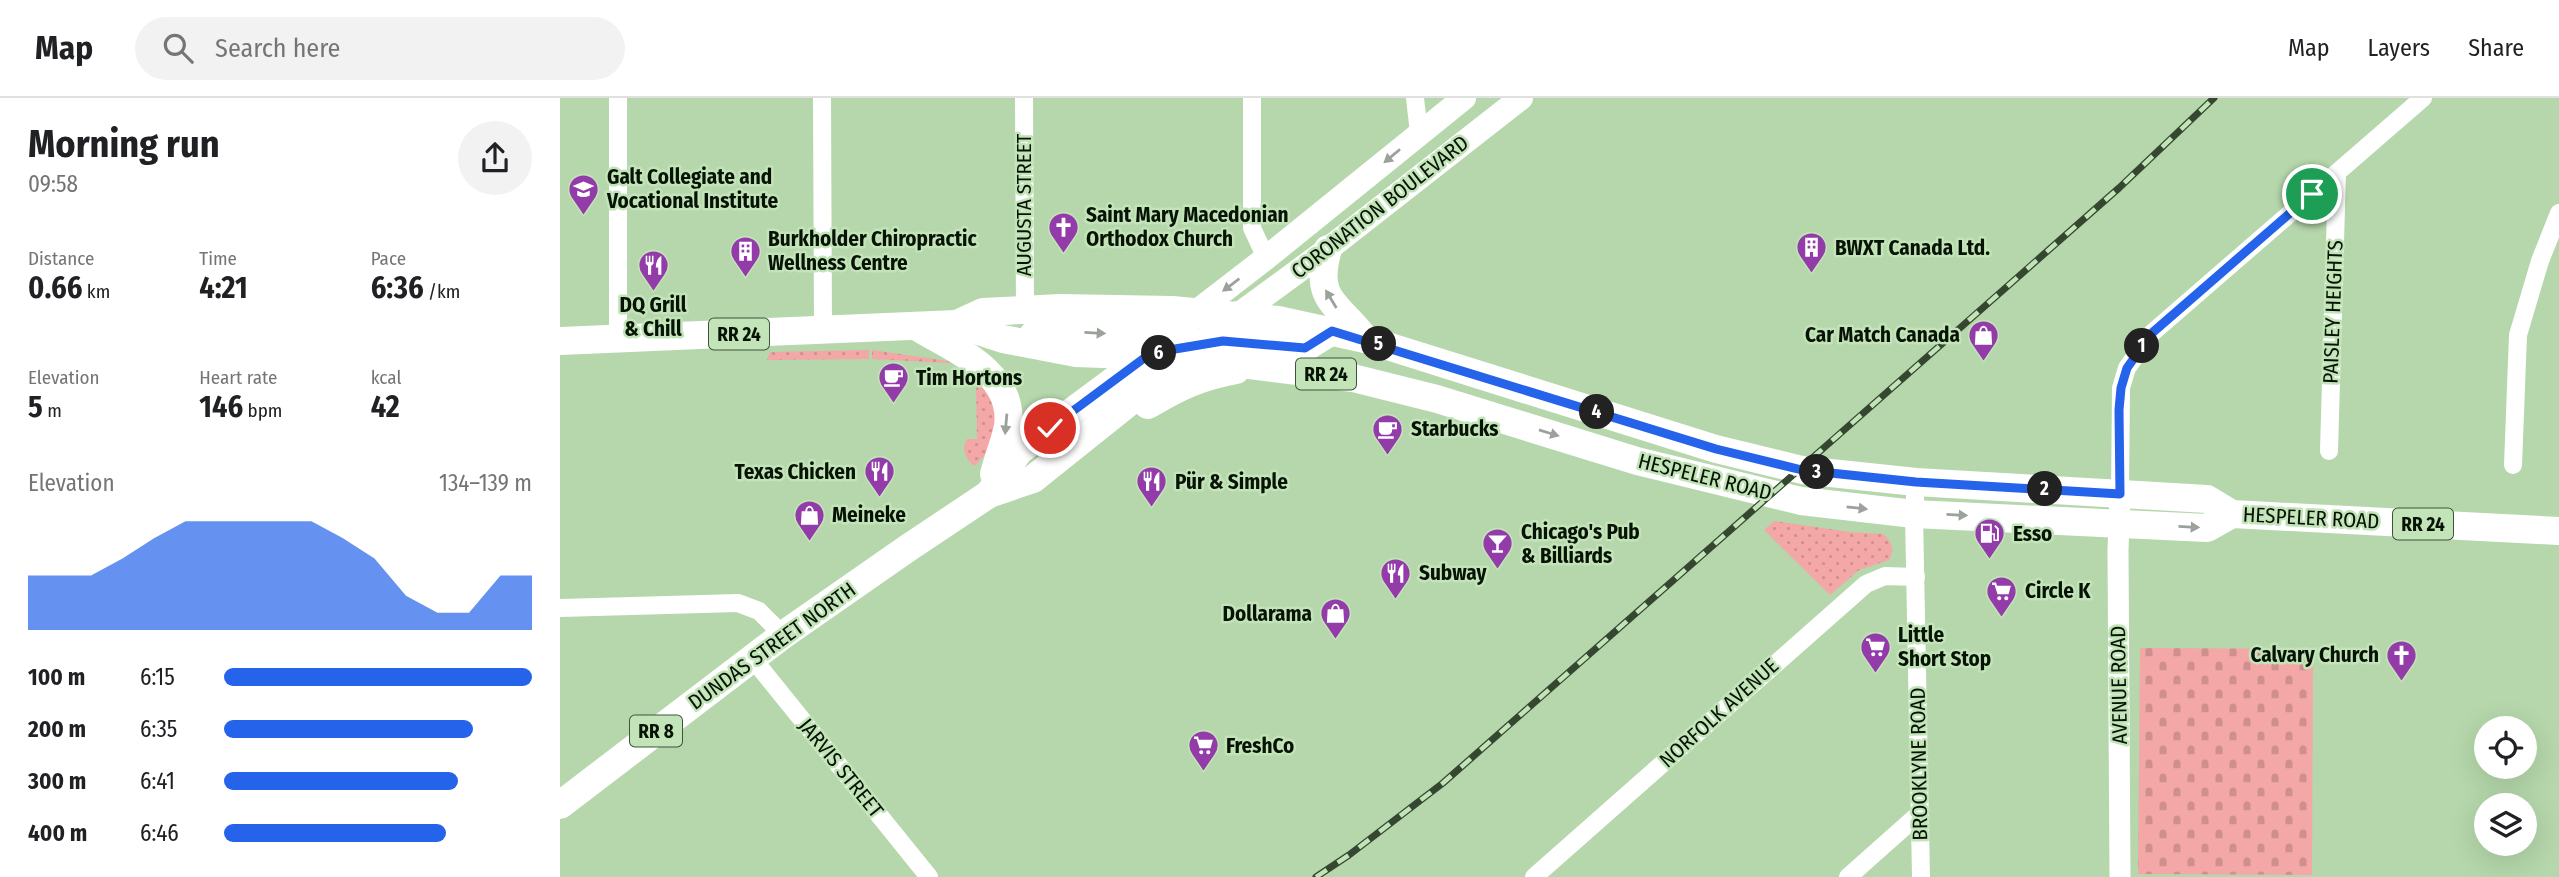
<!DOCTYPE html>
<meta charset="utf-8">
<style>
body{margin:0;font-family:"Fira Sans Condensed",sans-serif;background:#f2f2f2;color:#202124;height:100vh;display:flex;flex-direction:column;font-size:26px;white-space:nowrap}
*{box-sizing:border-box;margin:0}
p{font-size:23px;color:#757577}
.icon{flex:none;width:38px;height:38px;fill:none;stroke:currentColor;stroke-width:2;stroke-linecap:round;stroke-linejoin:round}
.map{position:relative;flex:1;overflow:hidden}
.panel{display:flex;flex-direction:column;background:#fff;width:560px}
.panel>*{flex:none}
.fabs{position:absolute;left:1914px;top:618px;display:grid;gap:14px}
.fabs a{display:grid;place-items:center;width:63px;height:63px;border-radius:50%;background:#fff;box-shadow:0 7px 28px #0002;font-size:35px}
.pin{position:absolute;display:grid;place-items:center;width:60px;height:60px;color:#fff;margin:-30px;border:4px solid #fff;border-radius:50%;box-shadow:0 2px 7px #0007}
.km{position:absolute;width:35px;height:35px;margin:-18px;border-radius:50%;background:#222;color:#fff;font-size:19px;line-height:35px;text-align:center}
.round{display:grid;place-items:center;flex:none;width:74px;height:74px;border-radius:37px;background:#f2f2f2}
.head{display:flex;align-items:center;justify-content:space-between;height:119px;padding:0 28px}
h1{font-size:38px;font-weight:700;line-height:52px}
.stats{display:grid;grid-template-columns:repeat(3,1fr);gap:10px;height:119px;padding:7px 28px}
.stats div{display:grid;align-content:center}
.stats b{font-size:30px;font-weight:700}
.stats small{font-size:19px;font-weight:400}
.stats p{font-size:19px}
.chart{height:196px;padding:14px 28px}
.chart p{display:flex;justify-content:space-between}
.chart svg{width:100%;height:126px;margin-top:7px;fill:#2563eb;opacity:.7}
ul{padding:0 28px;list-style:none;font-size:23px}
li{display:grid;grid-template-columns:112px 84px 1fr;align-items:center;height:52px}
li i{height:18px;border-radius:9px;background:#2563eb}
header{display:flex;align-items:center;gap:42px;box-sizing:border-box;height:98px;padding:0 35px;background:#fff;border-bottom:2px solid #e0e0e0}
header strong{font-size:33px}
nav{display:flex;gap:38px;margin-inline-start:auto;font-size:24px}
.search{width:490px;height:63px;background:#f2f2f2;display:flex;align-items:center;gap:18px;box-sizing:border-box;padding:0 24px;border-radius:38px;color:#757577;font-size:26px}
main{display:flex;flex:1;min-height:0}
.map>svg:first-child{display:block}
.grass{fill:url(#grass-dots)}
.cemetery{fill:url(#cemetery-stones)}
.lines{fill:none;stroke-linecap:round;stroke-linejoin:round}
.minor{stroke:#fff;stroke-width:18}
.tertiary{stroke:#fff;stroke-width:21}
.secondary{stroke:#fff;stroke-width:24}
.primary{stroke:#fff;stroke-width:28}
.rail-casing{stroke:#354731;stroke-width:7}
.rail{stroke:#c2e4b8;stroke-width:4.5;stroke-dasharray:13;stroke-linecap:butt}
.oneway{fill:#9ca19b}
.route-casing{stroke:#fff;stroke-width:14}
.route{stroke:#2563eb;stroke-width:9}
.labels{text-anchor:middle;stroke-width:5;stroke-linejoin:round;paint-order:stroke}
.shield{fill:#c2e4b8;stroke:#3f523b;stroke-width:2}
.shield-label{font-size:19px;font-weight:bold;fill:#071305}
.poi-label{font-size:21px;font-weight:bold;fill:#071305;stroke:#c2e4b8;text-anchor:start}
.street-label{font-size:21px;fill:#071305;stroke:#c2e4b8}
</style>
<header>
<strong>Map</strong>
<div class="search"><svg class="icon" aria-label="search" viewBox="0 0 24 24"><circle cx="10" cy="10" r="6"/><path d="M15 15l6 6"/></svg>Search here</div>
<nav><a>Map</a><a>Layers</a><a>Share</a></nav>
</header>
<main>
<section class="panel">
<div class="head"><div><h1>Morning run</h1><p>09:58</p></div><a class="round"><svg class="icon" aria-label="share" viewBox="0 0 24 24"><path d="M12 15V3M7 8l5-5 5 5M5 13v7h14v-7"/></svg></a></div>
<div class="stats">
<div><p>Distance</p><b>0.66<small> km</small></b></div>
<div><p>Time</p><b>4:21</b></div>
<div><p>Pace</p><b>6:36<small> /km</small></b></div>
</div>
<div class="stats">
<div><p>Elevation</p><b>5<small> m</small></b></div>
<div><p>Heart rate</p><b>146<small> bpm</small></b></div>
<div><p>kcal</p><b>42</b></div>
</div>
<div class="chart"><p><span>Elevation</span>134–139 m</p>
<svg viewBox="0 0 160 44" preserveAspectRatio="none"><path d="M0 44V25L10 25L20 25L30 19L40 12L50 6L60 6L70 6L80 6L90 6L100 12L110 19L120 32L130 38L140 38L150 25L160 25V44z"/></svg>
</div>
<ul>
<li><b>100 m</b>6:15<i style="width:100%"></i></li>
<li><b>200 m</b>6:35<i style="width:81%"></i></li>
<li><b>300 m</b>6:41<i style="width:76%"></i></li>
<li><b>400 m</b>6:46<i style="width:72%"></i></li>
</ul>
</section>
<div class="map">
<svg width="1999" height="779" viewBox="0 0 1999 779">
<defs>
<pattern id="grass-dots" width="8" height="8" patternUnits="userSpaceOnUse" patternTransform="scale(1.75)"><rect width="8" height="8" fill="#f3a7a7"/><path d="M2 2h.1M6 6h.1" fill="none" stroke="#cf8f8e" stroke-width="1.8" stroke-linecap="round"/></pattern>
<pattern id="cemetery-stones" width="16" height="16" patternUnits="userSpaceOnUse" patternTransform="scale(1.75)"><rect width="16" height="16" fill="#f3a7a7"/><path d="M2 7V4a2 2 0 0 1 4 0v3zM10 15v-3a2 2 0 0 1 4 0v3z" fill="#cf8f8e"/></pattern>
</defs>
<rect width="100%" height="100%" fill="#b5d7ab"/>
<g class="grass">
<polygon points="309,252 309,261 207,262 210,254"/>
<polygon points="312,252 388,263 400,267 406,274 402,276 402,269 391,265 312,261"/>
<path d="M412 274C446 300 446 341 414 368 406 362 401 350 407 341H417L416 281H408Z"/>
<path d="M1214 423 1290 434 1323 436C1332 444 1335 451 1329 462L1299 472 1270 497 1204 432Z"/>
</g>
<polygon class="cemetery" points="1580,550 1753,551 1752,777 1578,776"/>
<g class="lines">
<g class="minor">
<polyline points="262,0 263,232"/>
<polyline points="464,0 465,213"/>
<polyline points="692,0 692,130 706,160"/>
<polyline points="855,0 859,35"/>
<polyline points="58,240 58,0"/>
<polyline points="1769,353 1777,75"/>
<polyline points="1953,367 1958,237 1980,163 1999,115"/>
<polyline points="1356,384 1354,416 1361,779"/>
<polyline points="1560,396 1561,290 1567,270 1592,235 1863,0"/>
<polyline points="0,510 178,505 199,513 223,537"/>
<polyline points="193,561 369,779"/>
<polyline points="974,779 1306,486 1325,478 1356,479"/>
<polyline points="1288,779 1360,715"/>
</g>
<polyline class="tertiary" points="1560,396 1558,452 1560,779"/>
<g class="secondary">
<polyline points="636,214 706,160 904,0"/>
<polyline points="678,217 768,151 961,0"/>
</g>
<g class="primary">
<path d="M768 151C753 203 778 205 805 241"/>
<polyline points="397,226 423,214 500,210 612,212 718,222 805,241 1156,351 1242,372 1356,384 1647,401 1672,416 1999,433"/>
<path d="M357 229C394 251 455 275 448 328 445 344 438 360 434 376"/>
<polyline points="473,237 506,233 590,235 621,231"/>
<polyline points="0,243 397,226 443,241 516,255 625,259 793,280 877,301 1077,363 1241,403 1354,416 1647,430 1672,416"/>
<polyline points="638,246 684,244 745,250 772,233"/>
<path d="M588 307C620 288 639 279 676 272"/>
<polyline points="429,396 459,353 587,258 636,214"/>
<polyline points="0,707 223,537 348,450 429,396 473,381 678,217"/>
</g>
<defs>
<polyline id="rail" points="756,779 789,757 883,685 1559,90 1654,0"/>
</defs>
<use href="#rail" class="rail-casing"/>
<use href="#rail" class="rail"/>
</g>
<defs><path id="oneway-solid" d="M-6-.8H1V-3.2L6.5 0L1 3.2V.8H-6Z" transform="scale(1.75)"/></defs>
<g class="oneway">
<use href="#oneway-solid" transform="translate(832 58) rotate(140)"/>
<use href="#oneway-solid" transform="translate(671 187) rotate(143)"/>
<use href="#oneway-solid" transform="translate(771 201) rotate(-121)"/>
<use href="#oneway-solid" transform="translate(535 235) rotate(3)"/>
<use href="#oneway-solid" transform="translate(446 326) rotate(95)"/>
<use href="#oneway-solid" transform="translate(989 335) rotate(17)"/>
<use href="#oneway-solid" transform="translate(1297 410) rotate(6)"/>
<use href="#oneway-solid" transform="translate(1397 417) rotate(3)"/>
<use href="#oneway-solid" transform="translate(1629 429) rotate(3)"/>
</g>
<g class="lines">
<defs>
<polyline id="route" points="490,330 587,258 615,251 663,243 745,250 772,233 1156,351 1242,372 1356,384 1560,396 1559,312 1561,290 1567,270 1592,235 1752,96"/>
</defs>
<use href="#route" class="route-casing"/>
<use href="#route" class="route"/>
</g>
<defs>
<symbol id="school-pin" viewBox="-11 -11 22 30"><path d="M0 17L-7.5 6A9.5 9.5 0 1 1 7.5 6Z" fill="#933ca9" stroke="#c2e4b8"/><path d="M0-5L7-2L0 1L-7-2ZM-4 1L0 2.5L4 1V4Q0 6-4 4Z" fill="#fff"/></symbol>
<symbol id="church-pin" viewBox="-11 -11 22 30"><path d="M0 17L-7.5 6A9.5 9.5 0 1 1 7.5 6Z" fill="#933ca9" stroke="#c2e4b8"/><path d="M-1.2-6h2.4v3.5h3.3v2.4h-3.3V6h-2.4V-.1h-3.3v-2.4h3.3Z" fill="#fff"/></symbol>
<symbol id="building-pin" viewBox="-11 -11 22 30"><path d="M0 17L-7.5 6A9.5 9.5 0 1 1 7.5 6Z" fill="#933ca9" stroke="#c2e4b8"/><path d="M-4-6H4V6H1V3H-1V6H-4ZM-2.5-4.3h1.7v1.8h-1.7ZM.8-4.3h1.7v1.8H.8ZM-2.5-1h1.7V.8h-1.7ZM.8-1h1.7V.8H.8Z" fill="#fff"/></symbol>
<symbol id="restaurant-pin" viewBox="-11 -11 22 30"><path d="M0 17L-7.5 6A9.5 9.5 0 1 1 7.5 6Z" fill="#933ca9" stroke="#c2e4b8"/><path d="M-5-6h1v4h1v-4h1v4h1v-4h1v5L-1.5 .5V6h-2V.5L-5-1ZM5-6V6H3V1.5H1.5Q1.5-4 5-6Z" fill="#fff"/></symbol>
<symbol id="shop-pin" viewBox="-11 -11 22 30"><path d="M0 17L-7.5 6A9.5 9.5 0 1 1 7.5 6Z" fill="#933ca9" stroke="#c2e4b8"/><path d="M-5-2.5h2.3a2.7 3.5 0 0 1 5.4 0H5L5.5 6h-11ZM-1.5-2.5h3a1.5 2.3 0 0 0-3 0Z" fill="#fff"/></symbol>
<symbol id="cafe-pin" viewBox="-11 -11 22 30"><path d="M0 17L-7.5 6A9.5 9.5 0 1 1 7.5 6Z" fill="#933ca9" stroke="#c2e4b8"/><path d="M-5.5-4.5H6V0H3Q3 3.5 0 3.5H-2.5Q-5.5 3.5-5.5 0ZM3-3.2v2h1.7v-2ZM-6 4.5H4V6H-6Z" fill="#fff"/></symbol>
<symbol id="fuel-pin" viewBox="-11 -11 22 30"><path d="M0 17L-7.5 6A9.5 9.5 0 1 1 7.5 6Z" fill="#933ca9" stroke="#c2e4b8"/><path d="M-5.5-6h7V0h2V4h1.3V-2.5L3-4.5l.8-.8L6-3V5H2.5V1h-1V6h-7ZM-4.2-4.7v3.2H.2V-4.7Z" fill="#fff"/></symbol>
<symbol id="bar-pin" viewBox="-11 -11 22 30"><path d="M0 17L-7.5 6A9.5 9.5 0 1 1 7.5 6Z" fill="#933ca9" stroke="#c2e4b8"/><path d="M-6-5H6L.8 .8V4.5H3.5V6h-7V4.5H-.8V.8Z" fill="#fff"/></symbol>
<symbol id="supermarket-pin" viewBox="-11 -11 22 30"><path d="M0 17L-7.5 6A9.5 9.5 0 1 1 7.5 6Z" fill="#933ca9" stroke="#c2e4b8"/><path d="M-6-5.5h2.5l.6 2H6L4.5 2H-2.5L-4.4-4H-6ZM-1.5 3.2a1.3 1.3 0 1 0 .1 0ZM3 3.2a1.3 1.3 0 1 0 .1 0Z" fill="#fff"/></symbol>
</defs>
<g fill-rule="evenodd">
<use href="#school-pin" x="6" y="74" width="35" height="47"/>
<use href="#church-pin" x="486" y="112" width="35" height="47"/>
<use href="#building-pin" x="1234" y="132" width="35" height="47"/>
<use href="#building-pin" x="168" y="136" width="35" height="47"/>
<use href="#restaurant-pin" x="76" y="150" width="35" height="47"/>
<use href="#shop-pin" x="1406" y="220" width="35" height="47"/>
<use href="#cafe-pin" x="316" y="262" width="35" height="47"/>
<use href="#cafe-pin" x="810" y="314" width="35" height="47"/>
<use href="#restaurant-pin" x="302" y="356" width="35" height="47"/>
<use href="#restaurant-pin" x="574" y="366" width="35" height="47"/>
<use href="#shop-pin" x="232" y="400" width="35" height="47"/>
<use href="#fuel-pin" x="1412" y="418" width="35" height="47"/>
<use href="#bar-pin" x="920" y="428" width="35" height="47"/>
<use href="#restaurant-pin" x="818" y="458" width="35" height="47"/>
<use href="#supermarket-pin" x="1424" y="476" width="35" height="47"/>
<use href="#shop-pin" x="758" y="498" width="35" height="47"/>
<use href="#supermarket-pin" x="1298" y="532" width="35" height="47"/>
<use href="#church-pin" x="1824" y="540" width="35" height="47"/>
<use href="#supermarket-pin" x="626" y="630" width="35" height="47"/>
</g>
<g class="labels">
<g class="shield">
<rect x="149" y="220.5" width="60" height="31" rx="5"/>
<rect x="736" y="260.5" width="60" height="31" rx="5"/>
<rect x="1833" y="410.5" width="60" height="31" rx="5"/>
<rect x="70" y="617.5" width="52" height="31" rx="5"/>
</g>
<g class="shield-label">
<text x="179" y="243">RR 24</text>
<text x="766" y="283">RR 24</text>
<text x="1863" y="433">RR 24</text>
<text x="96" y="640">RR 8</text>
</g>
<g class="poi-label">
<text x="47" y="86">Galt Collegiate and<tspan x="47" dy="24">Vocational Institute</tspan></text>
<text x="526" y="124">Saint Mary Macedonian<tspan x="526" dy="24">Orthodox Church</tspan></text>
<text x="208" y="148">Burkholder Chiropractic<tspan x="208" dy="24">Wellness Centre</tspan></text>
<text x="1275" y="157">BWXT Canada Ltd.</text>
<text x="93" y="214" text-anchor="middle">DQ Grill<tspan x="93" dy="24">&amp; Chill</tspan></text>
<text x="1400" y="244" text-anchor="end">Car Match Canada</text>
<text x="356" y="287">Tim Hortons</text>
<text x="851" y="338">Starbucks</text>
<text x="296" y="381" text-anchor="end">Texas Chicken</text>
<text x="615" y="391">Pür &amp; Simple</text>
<text x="272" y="424">Meineke</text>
<text x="961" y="441">Chicago's Pub<tspan x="961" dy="24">&amp; Billiards</tspan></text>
<text x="1453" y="443">Esso</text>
<text x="859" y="482">Subway</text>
<text x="1465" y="500">Circle K</text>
<text x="752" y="523" text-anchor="end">Dollarama</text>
<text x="1338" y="544">Little<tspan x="1338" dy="24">Short Stop</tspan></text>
<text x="1819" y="564" text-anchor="end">Calvary Church</text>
<text x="666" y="655">FreshCo</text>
</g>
<g class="street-label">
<text transform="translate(464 107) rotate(-90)" y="7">AUGUSTA STREET</text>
<text transform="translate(820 109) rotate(-38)" y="7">CORONATION BOULEVARD</text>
<text transform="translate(1773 214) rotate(-88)" y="7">PAISLEY HEIGHTS</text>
<text transform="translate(1145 379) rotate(14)" y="7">HESPELER ROAD</text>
<text transform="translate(1751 420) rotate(3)" y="7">HESPELER ROAD</text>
<text transform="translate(212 548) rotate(-36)" y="7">DUNDAS STREET NORTH</text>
<text transform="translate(1559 587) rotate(-91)" y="7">AVENUE ROAD</text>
<text transform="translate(1159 615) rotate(-42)" y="7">NORFOLK AVENUE</text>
<text transform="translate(1359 666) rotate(-91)" y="7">BROOKLYNE ROAD</text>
<text transform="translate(281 670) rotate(51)" y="7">JARVIS STREET</text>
</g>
</g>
</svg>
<div class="fabs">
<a><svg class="icon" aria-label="locate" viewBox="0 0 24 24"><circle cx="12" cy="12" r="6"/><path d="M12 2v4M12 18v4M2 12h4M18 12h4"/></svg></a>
<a><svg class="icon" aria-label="layers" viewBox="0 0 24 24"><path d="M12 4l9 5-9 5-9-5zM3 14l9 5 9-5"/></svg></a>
</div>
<div class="pin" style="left:1752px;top:96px;background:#1e9e55"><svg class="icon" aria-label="arrive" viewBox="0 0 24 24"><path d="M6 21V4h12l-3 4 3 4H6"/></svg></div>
<div class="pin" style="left:490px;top:330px;background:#d93025"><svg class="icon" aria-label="check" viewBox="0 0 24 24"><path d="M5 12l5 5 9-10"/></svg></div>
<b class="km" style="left:1582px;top:248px">1</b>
<b class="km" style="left:1485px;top:391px">2</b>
<b class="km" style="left:1257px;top:374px">3</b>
<b class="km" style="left:1037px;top:314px">4</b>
<b class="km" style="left:819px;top:246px">5</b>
<b class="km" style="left:599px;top:255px">6</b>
</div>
</main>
